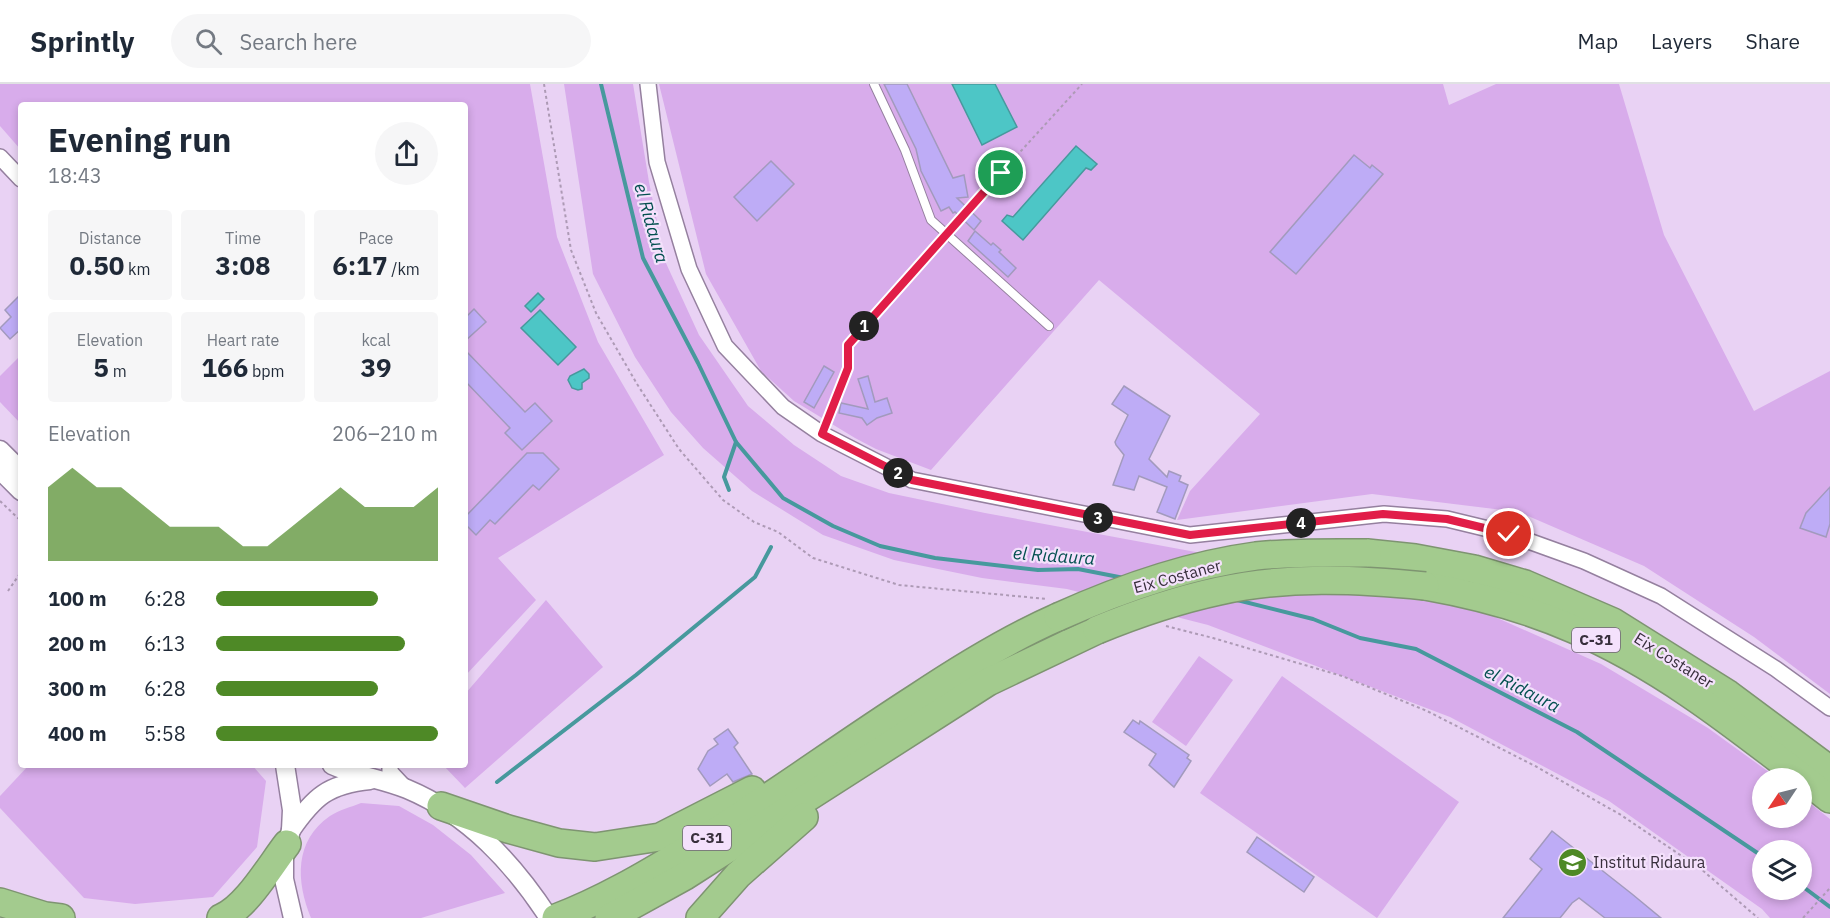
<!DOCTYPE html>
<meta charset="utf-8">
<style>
body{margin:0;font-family:"IBM Plex Sans",sans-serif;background:#f6f6f7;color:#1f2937;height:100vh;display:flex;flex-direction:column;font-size:22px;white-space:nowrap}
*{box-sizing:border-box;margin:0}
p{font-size:20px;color:#747a83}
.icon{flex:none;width:33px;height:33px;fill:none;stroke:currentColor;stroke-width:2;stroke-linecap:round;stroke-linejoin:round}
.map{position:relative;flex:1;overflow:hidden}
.details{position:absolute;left:18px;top:18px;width:450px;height:666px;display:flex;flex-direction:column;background:#fff;border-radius:6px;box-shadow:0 3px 9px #0003}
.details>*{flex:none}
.needle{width:39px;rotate:235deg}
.controls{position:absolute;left:1752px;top:684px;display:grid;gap:12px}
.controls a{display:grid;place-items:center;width:60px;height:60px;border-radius:50%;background:#fff;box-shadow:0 3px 9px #0003;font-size:30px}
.pin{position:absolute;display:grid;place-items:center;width:51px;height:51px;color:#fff;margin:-26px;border:3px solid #fff;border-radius:50%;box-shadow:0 2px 6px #0007}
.km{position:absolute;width:30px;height:30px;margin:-15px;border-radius:50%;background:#222;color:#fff;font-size:16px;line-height:30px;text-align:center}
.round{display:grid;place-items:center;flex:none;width:63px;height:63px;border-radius:32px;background:#f6f6f7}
.summary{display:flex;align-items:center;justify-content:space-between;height:102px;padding:0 30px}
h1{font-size:33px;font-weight:800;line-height:45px}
.figures{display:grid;grid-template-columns:repeat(3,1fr);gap:9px;height:102px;padding:6px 30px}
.figures div{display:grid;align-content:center;border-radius:6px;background:#f6f6f7;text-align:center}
.figures b{font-size:26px;font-weight:800}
.figures small{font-size:16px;font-weight:400}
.figures p{font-size:16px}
.chart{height:168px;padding:12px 30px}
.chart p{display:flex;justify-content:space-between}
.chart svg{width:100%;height:108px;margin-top:6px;fill:#4e8926;opacity:.7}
ul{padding:0 30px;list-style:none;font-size:20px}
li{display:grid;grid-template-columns:96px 72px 1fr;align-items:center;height:45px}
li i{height:15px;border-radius:8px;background:#4e8926}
header{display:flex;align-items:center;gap:36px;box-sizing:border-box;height:84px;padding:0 30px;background:#fff;border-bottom:2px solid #e0e1e3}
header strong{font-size:28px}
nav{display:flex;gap:33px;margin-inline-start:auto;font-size:21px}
.search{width:420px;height:54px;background:#f6f6f7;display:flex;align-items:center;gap:15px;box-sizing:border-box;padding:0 21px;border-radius:33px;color:#747a83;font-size:22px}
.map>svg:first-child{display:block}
.green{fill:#d8aceb;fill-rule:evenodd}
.water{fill:#4dc6c6;stroke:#47999d;stroke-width:1.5}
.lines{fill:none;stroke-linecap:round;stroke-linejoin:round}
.stream{stroke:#47999d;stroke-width:4}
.building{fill:#beacf6;stroke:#a29abd;stroke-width:1.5}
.service-casing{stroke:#95809f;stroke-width:10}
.minor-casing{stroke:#95809f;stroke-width:18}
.tertiary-casing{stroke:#95809f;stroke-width:21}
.motorway-casing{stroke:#7e9471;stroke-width:30}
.path{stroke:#ad9ab5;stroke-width:2;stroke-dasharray:3 3;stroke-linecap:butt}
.service{stroke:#fff;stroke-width:8}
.minor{stroke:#fff;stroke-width:15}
.tertiary{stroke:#fff;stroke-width:18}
.motorway{stroke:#a3cb8e;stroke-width:27}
.motorway-bridge-casing{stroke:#7e9471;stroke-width:30;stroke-linecap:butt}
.path-bridge{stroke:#ad9ab5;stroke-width:2;stroke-dasharray:3 3;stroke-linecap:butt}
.motorway-bridge{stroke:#a3cb8e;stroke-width:27}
.route-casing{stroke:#fff;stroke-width:12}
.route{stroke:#e11d48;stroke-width:8}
.labels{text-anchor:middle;stroke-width:4.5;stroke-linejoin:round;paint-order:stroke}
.shield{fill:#f4e1fc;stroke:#706476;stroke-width:1.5}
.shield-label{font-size:15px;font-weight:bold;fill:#382f3c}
.street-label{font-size:16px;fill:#382f3c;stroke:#f4e1fc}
.poi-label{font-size:16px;fill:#382f3c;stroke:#f4e1fc;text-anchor:start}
.water-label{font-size:18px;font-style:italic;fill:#045050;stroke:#f4e1fc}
</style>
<header>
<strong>Sprintly</strong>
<div class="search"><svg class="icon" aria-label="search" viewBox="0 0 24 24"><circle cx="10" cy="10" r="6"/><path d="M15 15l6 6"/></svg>Search here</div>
<nav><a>Map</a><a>Layers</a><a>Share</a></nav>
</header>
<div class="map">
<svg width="1830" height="834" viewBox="0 0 1830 834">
<rect width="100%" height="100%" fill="#e9d2f4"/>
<g class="green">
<polygon points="0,0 530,0 557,153 598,258 664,371 498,474 536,516 465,592 465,21 21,21 21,66 0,42"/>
<path d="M564 0H633L649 98 665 177 699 251 748 322 794 361 841 392 889 409 985 429 1201 469 1332 483 1486 529 1601 580 1708 644 1777 694H1762V734H1802V713L1830 735V834H1770L1762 825 1609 717 1450 633 1208 541 1067 505 982 494 894 476 823 451 752 407 703 364 671 328 635 273 593 190ZM1762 766H1802V806H1762Z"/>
<polygon points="659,0 1443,0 1449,21 1496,0 1619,0 1664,151 1754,327 1830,287 1830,610 1754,553 1644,482 1519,428 1372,410 1177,436 1190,407 1260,330 1099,196 931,386 876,365 855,354 794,317 761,287 706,190"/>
<polygon points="21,271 21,340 0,318 0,292"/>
<polygon points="546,516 603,583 465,704 443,681 465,681 465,610"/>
<polygon points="1199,572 1233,596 1186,662 1152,638"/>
<polygon points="1282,592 1459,718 1377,834 1200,709"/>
<polygon points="29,681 252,681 266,697 257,763 213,813 135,820 84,814 0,724 0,712"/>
<path d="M361 719 399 722 433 741 471 771 505 809 421 834H311C296 797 294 757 330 732 339 726 351 723 361 719Z"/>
</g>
<g class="water">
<polygon points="952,0 995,0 1017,43 982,61"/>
<polygon points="1076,62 1097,80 1091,86 1086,84 1023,156 1002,137 1007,131 1013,133"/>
<polygon points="538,209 544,215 531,228 525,222"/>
<polygon points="540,226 576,263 558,281 521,244"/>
<polygon points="584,285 589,290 589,294 582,299 582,305 578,306 572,304 568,296 570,292"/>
</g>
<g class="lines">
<g class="stream">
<polyline points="601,0 643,174 698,279 736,358 783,414 833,442 880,462 935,474 1038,486 1078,485 1124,494"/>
<polyline points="729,406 724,393 736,358"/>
<polyline points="1237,516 1313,535 1360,554 1416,565 1577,648 1762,772"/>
<polyline points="497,698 636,591 755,493 771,463"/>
<polyline points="1802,802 1830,823"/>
</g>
</g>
<g class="building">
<polygon points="884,0 907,0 953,94 964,91 968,113 957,114 981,137 974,146 955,128 953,129 949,123 941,127 921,87 916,65"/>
<polygon points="1354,71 1370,84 1372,81 1383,90 1296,190 1270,168"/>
<polygon points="771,77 794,100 757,137 734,113"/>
<polygon points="975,147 991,161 993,159 1001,166 999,168 1016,184 1008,193 968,157"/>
<polygon points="21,210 21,245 10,255 0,244 11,233 5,226"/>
<polygon points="474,225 486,238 465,257 465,234"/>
<polygon points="465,266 525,328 535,319 552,337 522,366 505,349 510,344 465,297"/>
<polygon points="824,282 834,288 814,324 804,318"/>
<polygon points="868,292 875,318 887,314 892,329 877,334 867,341 862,334 839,329 841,319 868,325 858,295"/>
<polygon points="1124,302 1170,332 1149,375 1167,393 1169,387 1181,392 1179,397 1188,401 1175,435 1157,428 1167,403 1139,392 1134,406 1113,401 1124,371 1116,361 1115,358 1128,331 1112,320"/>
<polygon points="527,369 543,369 559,385 539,406 533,401 495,440 490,436 476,451 465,440 465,433"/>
<polygon points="1830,403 1830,440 1826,453 1800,444 1806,429"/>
<polygon points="1133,636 1139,640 1140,637 1189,671 1187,674 1191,677 1174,703 1149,681 1156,670 1124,648"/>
<polygon points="728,645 738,659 734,663 752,690 733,698 727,690 710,702 698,685 708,667 718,660 714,655"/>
<polygon points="1552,747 1632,810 1661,834 1605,834 1579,814 1572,819 1560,834 1503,834 1542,785 1530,775"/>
<polygon points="1257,753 1314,793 1304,808 1247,768"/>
</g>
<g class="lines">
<defs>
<polyline id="service" points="874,0 905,66 931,136 1049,242"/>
<g id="minor">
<polyline points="648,0 657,78 689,185 725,262 783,323 822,350 912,396 1190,451 1384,430 1447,435 1509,450 1584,477 1661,512 1776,585 1830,624"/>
<polyline points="0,73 21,95"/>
<polyline points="390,681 390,688 405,704"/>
</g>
<g id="tertiary">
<polyline points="0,366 21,387"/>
<polyline points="0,386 21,407"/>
<polyline points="285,681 292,726 291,746 284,772 284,795 293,834"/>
<path d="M332 681C356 692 383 695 407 705 469 731 513 779 549 834"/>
<path d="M291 746C314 713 328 700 370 696"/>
</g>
<g id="motorway">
<polyline points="1367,469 1415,474 1474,485 1525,500 1613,538 1728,610 1830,686"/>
<path d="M1425 502C1476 511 1525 524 1573 545 1668 585 1749 653 1830 715"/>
<polyline points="441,722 508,745 559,759 595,763 660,753 752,706"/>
<polyline points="0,818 45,832 61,834"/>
<path d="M221 834C246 824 270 782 287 760"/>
<path d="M556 834C601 817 644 792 685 767 764 719 838 664 916 614 961 584 1008 555 1058 533"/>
<polyline points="609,834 685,792 988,598 1097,546"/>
<polyline points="700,834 738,791 804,733"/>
</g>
</defs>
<use href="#service" class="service-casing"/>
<use href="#minor" class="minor-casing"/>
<use href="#tertiary" class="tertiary-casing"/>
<use href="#motorway" class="motorway-casing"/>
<g class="path">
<polyline points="544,0 571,166 596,229 637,300 679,365 723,416 754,438 778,448 813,474 899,501 1047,515"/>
<polyline points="960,134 1082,0"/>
<polyline points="828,337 848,284 848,261 928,171"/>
<polyline points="0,417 21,437"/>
<polyline points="8,507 21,488"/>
<polyline points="1166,542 1213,554 1342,592 1427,627 1537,683 1621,731 1701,785 1758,834"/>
<polyline points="1803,834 1830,804"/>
</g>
<use href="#service" class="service"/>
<use href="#minor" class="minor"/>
<use href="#tertiary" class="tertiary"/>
<use href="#motorway" class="motorway"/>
<defs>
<g id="motorway-bridge">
<path d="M1058 533C1120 505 1189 481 1256 472 1293 468 1330 469 1367 469"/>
<path d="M1097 546C1136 530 1177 516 1219 507 1286 492 1357 495 1425 502"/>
</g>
</defs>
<use href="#motorway-bridge" class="motorway-bridge-casing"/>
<polyline class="path-bridge" points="928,171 960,134"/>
<use href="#motorway-bridge" class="motorway-bridge"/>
</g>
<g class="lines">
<defs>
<polyline id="route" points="1001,89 848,261 848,284 822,350 912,396 1190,451 1383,430 1447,435 1509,450"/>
</defs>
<use href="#route" class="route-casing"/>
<use href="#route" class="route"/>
</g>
<defs>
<symbol id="school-disc" viewBox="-11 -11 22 22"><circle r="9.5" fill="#4e8926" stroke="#f4e1fc"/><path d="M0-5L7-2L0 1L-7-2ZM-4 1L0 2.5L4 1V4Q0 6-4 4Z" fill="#fff"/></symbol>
</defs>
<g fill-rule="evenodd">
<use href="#school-disc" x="1556" y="762" width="33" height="33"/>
</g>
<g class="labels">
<g class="shield">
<rect x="1572" y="544" width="48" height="24" rx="4.5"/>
<rect x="683" y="742" width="48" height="24" rx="4.5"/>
</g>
<g class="shield-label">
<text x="1596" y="561">C-31</text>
<text x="707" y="759">C-31</text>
</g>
<g class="street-label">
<text transform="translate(1177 492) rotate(-15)" y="6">Eix Costaner</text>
<text transform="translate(1674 576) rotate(32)" y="6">Eix Costaner</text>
</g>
<g class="poi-label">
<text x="1593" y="784">Institut Ridaura</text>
</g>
<g class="water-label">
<text transform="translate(651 139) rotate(74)" y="6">el Ridaura</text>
<text transform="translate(1054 472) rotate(4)" y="6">el Ridaura</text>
<text transform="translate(1522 605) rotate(27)" y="6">el Ridaura</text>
</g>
</g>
</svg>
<div class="controls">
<a><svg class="needle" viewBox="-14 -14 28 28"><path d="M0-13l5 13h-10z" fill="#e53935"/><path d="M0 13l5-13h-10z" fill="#747a83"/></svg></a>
<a><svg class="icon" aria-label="layers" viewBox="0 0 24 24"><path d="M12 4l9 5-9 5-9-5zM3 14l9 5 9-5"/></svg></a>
</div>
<div class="pin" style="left:1001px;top:89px;background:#1e9e55"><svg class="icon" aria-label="arrive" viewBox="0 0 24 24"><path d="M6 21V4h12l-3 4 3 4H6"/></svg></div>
<div class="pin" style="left:1509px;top:450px;background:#d93025"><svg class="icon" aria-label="check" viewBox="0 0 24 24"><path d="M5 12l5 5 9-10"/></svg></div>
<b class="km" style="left:864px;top:242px">1</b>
<b class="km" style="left:898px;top:389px">2</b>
<b class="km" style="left:1098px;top:434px">3</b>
<b class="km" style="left:1301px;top:439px">4</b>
<section class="details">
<div class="summary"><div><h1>Evening run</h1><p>18:43</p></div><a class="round"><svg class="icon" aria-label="share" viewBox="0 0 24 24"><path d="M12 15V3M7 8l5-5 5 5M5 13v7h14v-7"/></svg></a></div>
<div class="figures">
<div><p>Distance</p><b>0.50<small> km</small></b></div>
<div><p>Time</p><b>3:08</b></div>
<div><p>Pace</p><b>6:17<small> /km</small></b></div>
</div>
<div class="figures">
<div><p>Elevation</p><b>5<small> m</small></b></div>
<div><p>Heart rate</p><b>166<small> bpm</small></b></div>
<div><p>kcal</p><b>39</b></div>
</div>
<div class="chart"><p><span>Elevation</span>206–210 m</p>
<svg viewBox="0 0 160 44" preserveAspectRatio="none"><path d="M0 44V14L10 6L20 14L30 14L40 22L50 30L60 30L70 30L80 38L90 38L100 30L110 22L120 14L130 22L140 22L150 22L160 14V44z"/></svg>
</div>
<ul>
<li><b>100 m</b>6:28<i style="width:73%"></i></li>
<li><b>200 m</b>6:13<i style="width:85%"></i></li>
<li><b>300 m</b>6:28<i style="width:73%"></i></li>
<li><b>400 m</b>5:58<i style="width:100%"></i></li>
</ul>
</section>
</div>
